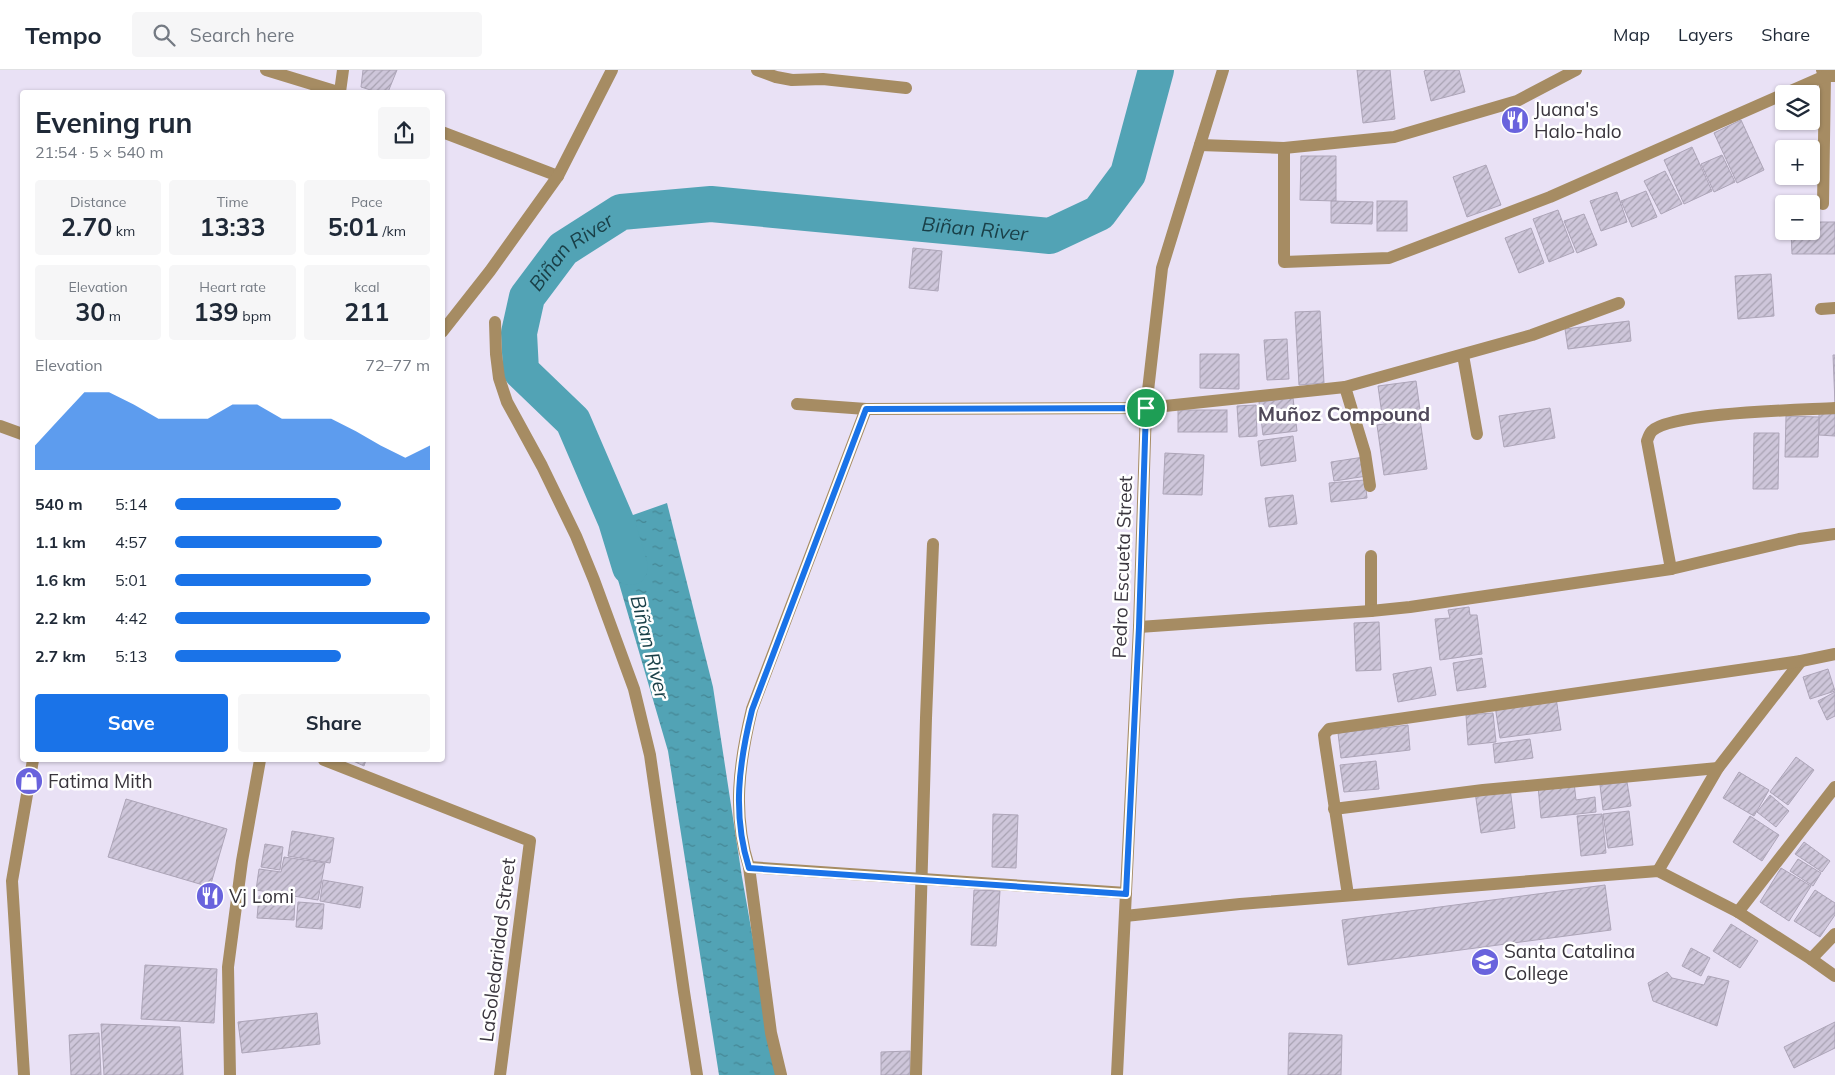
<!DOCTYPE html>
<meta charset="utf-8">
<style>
body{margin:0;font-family:Mulish,sans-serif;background:#f6f6f7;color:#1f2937;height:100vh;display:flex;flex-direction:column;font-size:19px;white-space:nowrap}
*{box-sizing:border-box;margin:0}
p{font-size:16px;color:#747a83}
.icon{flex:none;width:28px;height:28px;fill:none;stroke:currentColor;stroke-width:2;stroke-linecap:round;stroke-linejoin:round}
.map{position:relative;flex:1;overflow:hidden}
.panel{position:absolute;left:20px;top:20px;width:425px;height:672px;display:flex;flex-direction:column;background:#fff;border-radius:5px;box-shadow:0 1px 4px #0004}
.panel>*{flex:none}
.buttons{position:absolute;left:1775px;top:15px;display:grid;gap:10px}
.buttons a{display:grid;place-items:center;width:45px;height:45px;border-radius:5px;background:#fff;box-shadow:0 1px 4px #0004;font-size:25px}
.pin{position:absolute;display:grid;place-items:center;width:42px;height:42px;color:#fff;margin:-21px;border:2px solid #fff;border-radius:50%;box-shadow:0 1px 5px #0007}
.round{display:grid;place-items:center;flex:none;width:52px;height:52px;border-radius:5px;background:#f6f6f7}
.summary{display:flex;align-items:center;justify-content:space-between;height:85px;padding:0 15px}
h1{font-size:28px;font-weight:700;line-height:38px}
.stats{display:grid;grid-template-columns:repeat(3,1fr);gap:8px;height:85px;padding:5px 15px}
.stats div{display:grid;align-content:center;border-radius:5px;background:#f6f6f7;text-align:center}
.stats b{font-size:25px;font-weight:700}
.stats small{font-size:14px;font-weight:400}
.stats p{font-size:14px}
.chart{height:140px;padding:10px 15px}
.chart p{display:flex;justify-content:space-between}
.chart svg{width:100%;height:90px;margin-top:5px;fill:#1a73e8;opacity:.7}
.cta{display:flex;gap:10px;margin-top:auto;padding:10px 15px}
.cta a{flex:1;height:58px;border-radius:5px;background:#1a73e8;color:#fff;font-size:20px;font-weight:700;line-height:58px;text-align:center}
.cta a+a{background:#f6f6f7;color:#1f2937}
ul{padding:0 15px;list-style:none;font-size:16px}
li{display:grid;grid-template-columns:80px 60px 1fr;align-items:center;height:38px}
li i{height:12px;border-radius:6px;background:#1a73e8}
header{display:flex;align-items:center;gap:30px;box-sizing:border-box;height:70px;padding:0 25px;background:#fff;border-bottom:1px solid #e0e1e3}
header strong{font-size:24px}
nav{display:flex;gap:28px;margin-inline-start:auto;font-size:18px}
.search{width:350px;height:45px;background:#f6f6f7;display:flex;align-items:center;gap:12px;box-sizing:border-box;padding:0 18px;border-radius:5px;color:#747a83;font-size:19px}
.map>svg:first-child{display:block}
.water{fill:url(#water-ripples)}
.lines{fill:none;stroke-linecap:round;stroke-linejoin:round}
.river{stroke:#52a3b5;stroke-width:36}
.building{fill:url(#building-hatch);stroke:#ada5b8}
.minor{stroke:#a68c63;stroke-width:12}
.route-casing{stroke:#fff;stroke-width:10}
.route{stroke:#1a73e8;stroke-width:6}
.labels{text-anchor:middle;stroke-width:5;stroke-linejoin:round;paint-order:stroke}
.poi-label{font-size:19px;fill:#39353d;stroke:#fff;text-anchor:start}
.street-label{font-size:19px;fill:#39353d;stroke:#fff}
.water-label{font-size:20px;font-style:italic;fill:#193f47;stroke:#fff}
.neighbourhood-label{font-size:20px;font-weight:bold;fill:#50495a;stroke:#fff}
</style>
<header>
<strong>Tempo</strong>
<div class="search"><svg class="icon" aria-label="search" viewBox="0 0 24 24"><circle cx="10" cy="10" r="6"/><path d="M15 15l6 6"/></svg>Search here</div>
<nav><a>Map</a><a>Layers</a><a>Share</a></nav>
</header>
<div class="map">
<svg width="1835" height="1005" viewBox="0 0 1835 1005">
<defs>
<pattern id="water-ripples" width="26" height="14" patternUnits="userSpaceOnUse" patternTransform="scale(1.25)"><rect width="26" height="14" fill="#52a3b5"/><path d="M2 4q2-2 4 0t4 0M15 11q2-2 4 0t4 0" fill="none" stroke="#458694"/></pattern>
<pattern id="building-hatch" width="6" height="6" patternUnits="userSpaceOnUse" patternTransform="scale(1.25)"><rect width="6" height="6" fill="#cec6da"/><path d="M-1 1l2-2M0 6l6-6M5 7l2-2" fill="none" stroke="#a8a2b2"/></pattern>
</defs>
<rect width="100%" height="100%" fill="#e9e1f5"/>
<polygon class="water" points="667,433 713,617 742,807 777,1005 719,1005 668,681 599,445 616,451"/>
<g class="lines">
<path class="river" id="s1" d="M630 497 616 451 573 351 521 301 519 263 527 227 563 179 621 142 711 134 1050 166 1099 143 1128 104 1156 0"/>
</g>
<g class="building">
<polygon points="363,0 397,0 388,22 377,22 361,17"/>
<polygon points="1357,0 1390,0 1395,49 1363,53"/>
<polygon points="1427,0 1459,0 1465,22 1431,31 1424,1"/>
<polygon points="1741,50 1764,100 1737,113 1714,63"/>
<polygon points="1692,77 1712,121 1684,134 1664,90"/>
<polygon points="1722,85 1735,112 1714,122 1701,94"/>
<polygon points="1301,86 1336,86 1336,131 1300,130"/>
<polygon points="1486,95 1501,135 1467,147 1453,107"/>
<polygon points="1665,101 1682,134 1661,144 1644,111"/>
<polygon points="1646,121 1657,147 1632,157 1621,131"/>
<polygon points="1617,122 1627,152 1601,161 1590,131"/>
<polygon points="1331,131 1373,132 1372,154 1331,153"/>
<rect x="1377" y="131" width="30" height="30"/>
<polygon points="1558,140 1574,182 1549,192 1533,149"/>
<polygon points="1584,144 1597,175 1577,183 1564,151"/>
<polygon points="1811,152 1835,152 1835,184 1792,184 1791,161 1811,161"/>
<polygon points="1531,158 1544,193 1519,203 1505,168"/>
<polygon points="913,178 942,181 938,221 909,218"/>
<polygon points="1771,204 1774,246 1738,249 1735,206"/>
<polygon points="1320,241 1324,313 1299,315 1295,242"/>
<polygon points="1629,251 1631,271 1568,279 1565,259"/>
<polygon points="1287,269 1289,309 1267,310 1264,270"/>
<polygon points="1200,284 1239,284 1239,319 1200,318"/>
<polygon points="1833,285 1835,285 1835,334"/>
<polygon points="1416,311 1421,347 1383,352 1378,316"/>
<polygon points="1293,328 1297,361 1263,365 1259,332"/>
<polygon points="1256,335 1257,366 1239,367 1237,336"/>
<polygon points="1550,338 1555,368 1504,377 1499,346"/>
<rect x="1178" y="340" width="49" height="22"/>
<polygon points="1819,343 1835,344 1835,366 1819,365"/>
<polygon points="1786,346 1819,347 1818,387 1785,387"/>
<polygon points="1420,349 1427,399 1384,405 1377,355"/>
<polygon points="1754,363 1779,363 1778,419 1753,419"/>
<polygon points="1293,366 1296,391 1261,396 1258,371"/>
<polygon points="1165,383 1204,385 1202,425 1163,424"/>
<polygon points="1364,387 1367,406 1334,411 1331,392"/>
<polygon points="1365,410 1367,428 1331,432 1329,413"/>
<polygon points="1293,425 1297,454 1269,457 1265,428"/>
<polygon points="1469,537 1470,545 1477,545 1482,584 1440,590 1435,549 1450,548 1448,540"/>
<polygon points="1379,552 1381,600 1356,601 1354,553"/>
<polygon points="1482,588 1486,617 1457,621 1453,593"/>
<polygon points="1431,597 1436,625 1398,632 1393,604"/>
<polygon points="1828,599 1835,621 1810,629 1803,607"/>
<polygon points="1835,622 1835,646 1827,650 1818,631"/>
<polygon points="1556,628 1561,660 1500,668 1495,636"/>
<polygon points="1493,643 1496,672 1468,675 1466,645"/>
<polygon points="1408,655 1410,680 1341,688 1338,663"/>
<polygon points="1530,669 1533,688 1495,693 1493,674"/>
<polygon points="1796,687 1814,700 1788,735 1770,722"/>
<polygon points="351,690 366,690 364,696"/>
<polygon points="1376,691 1379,719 1344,722 1340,695"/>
<polygon points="1739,702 1769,720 1754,746 1723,728"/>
<polygon points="1574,712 1576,730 1595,727 1596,742 1541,748 1538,716"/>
<polygon points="1627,712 1631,736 1603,740 1600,715"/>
<polygon points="1510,718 1515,758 1481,763 1475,722"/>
<polygon points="1770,725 1789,741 1776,757 1757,742"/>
<polygon points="126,729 227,759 210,817 108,787"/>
<polygon points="1629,741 1633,775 1608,778 1603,744"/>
<polygon points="993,744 1018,745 1016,798 992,797"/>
<polygon points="1602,744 1606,783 1581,786 1577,746"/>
<polygon points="1750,746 1779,765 1762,791 1733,772"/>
<polygon points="292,761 334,768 330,793 288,786"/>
<polygon points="1804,772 1830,791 1822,802 1795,784"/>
<polygon points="265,774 283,777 280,800 261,797"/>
<polygon points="284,787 325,793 318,830 256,820 259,799 281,802"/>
<polygon points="1798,789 1821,803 1813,816 1790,801"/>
<polygon points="1781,798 1811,816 1789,851 1760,832"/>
<polygon points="323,810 363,817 360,838 320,831"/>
<polygon points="1605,815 1611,860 1348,895 1342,850"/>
<polygon points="974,820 1000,821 996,876 971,875"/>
<polygon points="1815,820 1835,833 1835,845 1820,867 1794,851"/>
<polygon points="259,826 295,828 294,850 257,848"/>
<polygon points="298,832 324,834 322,859 296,857"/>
<polygon points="1731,854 1758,871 1740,898 1713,881"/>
<polygon points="1691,878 1710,888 1701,906 1682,896"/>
<polygon points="145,895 217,899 214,953 141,949"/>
<polygon points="1667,902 1672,908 1704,915 1708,906 1729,911 1717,956 1653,931 1648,913"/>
<polygon points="317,943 320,974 242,983 238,952"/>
<polygon points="1835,952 1835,978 1794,998 1784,977"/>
<polygon points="101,954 180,957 183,1005 104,1005"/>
<polygon points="99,963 101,1005 71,1005 69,965"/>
<polygon points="1289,963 1342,965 1341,1005 1288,1005"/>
<polygon points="910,981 910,1005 881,1005 881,982"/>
</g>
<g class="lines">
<g class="minor">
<polyline points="266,0 338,22"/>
<polyline points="757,0 776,7 792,10 823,9 906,18"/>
<polyline points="1822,0 1825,6 1823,134"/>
<polyline points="340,22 343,0"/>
<polyline points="1784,24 1825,6 1835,6"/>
<polyline points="442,62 558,106"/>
<polyline points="1200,75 1284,78 1394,67 1517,31 1576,0"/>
<polyline points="1284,78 1284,192 1389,188 1550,127 1784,24"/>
<polyline points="1821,239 1835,238"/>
<polyline points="495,252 496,284 499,308 507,332 542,396 576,466 594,510 634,619 650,685 684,922 697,1005"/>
<polyline points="442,262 490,201 558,106 612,0"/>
<polyline points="1463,285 1477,364"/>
<polyline points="1345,317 1365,383 1370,416"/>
<polyline points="797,334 866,339"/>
<polyline points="0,356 22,364"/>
<polyline points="1371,486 1371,541"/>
<path d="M1671 499 1647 371C1648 368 1650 363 1652 361 1672 342 1803 340 1835 338"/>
<polyline points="1139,557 1371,541 1410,537 1671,499 1799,469 1835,464"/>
<polyline points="324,690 530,771 500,1005"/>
<polyline points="1334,739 1483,720 1718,698"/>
<polyline points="749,797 1126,823"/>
<polyline points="1658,801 1718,698 1801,591"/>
<polyline points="1348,825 1325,673 1324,665 1329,659 1801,591 1835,584"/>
<polyline points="1738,842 1835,717"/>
<polyline points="1125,846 1240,834 1658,801 1738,842 1811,889 1835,906"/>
<polyline points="1811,889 1835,864"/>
<polyline points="24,1005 12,811 33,690"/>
<polyline points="230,1005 228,897 242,791 260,690"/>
<path d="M781 1005 771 963 749 797C732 744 739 693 752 639L866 339 1146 338 1345 317 1532 265 1619 233"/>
<polyline points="916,1005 926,648 933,474"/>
<polyline points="1117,1005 1139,557 1146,338 1162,198 1223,0"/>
</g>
</g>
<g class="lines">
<defs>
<path id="route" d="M1146 338 1139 557 1126 824 749 798C732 744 739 693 752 640L866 339Z"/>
</defs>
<use href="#route" class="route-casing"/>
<use href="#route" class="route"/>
</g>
<defs>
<symbol id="restaurant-disc" viewBox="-11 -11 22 22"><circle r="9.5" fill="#6963dd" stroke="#fff"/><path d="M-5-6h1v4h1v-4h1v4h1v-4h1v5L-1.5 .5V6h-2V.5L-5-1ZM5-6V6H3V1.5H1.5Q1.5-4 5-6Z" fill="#fff"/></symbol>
<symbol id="shop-disc" viewBox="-11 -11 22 22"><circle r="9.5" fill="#6963dd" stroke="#fff"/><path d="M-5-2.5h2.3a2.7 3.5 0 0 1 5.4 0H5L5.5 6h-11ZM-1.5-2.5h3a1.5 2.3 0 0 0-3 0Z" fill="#fff"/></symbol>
<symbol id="university-disc" viewBox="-11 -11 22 22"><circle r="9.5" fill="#6963dd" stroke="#fff"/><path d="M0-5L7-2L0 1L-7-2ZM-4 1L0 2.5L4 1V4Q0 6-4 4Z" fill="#fff"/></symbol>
</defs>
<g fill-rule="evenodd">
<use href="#restaurant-disc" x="1499" y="34" width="32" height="32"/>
<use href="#shop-disc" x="13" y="695" width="32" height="32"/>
<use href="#restaurant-disc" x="194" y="810" width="32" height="32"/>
<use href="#university-disc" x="1469" y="876" width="32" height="32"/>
</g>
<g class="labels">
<g class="poi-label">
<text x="1534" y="46">Juana's<tspan x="1534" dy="22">Halo-halo</tspan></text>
<text x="48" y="718">Fatima Mith</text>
<text x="229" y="833">Vj Lomi</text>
<text x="1504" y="888">Santa Catalina<tspan x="1504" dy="22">College</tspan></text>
</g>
<g class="street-label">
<text transform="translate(1122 497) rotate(-88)" y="7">Pedro Escueta Street</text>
<text transform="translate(497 880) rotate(-83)" y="7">LaSoledaridad Street</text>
</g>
<g class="water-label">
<text dy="7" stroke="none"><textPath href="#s1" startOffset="788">Biñan River</textPath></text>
<text dy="7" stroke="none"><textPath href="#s1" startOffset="368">Biñan River</textPath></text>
<text transform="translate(650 577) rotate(76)" y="7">Biñan River</text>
</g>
<g class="neighbourhood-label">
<text x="1344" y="351">Muñoz Compound</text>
</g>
</g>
</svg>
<div class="buttons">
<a><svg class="icon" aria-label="layers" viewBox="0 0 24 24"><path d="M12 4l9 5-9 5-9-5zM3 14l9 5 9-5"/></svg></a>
<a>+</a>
<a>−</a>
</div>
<div class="pin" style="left:1146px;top:338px;background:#1e9e55"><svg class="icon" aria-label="arrive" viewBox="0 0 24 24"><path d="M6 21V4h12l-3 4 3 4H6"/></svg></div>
<section class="panel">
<div class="summary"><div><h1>Evening run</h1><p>21:54 · 5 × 540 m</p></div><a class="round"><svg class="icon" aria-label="share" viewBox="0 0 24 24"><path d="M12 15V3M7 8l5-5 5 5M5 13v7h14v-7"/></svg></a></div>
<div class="stats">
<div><p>Distance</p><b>2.70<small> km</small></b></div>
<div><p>Time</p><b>13:33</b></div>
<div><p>Pace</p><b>5:01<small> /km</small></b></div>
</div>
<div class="stats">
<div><p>Elevation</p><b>30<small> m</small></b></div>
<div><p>Heart rate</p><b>139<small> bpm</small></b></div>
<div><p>kcal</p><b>211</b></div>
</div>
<div class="chart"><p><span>Elevation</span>72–77 m</p>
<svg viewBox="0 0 160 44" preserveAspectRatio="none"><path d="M0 44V32L10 19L20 6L30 6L40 12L50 19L60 19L70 19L80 12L90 12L100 19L110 19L120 19L130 25L140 32L150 38L160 32V44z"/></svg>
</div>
<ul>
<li><b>540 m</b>5:14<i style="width:65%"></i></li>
<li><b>1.1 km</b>4:57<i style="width:81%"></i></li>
<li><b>1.6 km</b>5:01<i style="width:77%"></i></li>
<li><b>2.2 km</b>4:42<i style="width:100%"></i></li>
<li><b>2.7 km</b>5:13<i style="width:65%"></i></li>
</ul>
<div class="cta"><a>Save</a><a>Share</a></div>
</section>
</div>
